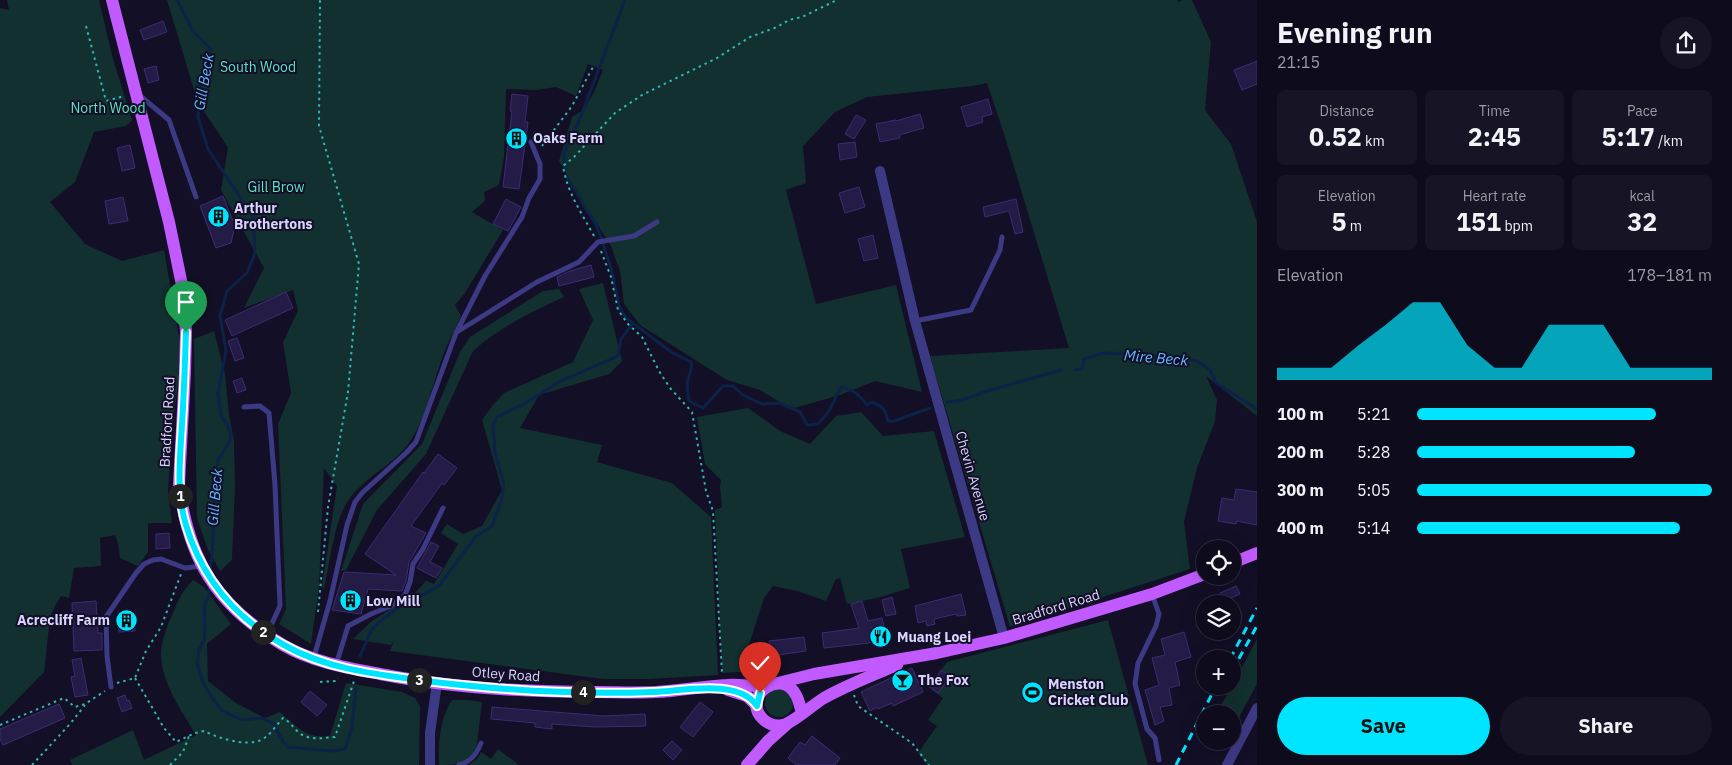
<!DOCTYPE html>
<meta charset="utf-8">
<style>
body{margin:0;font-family:"IBM Plex Sans",sans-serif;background:#171425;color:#f1f3f6;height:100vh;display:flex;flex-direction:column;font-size:19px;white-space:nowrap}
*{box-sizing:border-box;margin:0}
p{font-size:16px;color:#9b9ba3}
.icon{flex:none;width:28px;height:28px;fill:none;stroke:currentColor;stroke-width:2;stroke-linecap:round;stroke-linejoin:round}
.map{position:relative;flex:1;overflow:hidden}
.drawer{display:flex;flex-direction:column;background:#0e0b1c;width:475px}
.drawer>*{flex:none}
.tools{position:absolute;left:1196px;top:540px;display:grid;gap:10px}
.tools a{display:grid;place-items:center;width:45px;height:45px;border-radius:50%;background:#0e0b1c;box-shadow:0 5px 20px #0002,0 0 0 1px #2e2b3b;font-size:25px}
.pin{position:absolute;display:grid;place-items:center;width:42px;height:42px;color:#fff;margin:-51px -21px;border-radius:50% 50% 50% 0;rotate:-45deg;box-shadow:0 0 5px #0007}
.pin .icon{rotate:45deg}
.km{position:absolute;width:25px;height:25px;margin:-12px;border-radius:50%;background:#222;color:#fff;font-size:14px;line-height:25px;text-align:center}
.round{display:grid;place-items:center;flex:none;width:52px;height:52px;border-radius:26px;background:#171425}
.headline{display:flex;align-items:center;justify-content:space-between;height:85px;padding:0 20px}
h1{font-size:28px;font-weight:800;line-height:38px}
.figures{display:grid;grid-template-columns:repeat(3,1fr);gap:8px;height:85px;padding:5px 20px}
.figures div{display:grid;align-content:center;border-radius:8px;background:#171425;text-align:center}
.figures b{font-size:25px;font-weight:800}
.figures small{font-size:14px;font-weight:400}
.figures p{font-size:14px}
.chart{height:140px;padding:10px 20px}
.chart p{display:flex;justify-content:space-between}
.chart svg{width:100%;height:90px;margin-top:5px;fill:#00e5ff;opacity:.7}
.action{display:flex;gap:10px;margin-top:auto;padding:10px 20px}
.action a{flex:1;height:58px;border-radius:30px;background:#00e5ff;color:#111;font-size:20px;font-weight:800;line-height:58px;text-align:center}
.action a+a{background:#171425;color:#f1f3f6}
ul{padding:0 20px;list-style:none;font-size:16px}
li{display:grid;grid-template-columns:80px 60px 1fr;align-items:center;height:38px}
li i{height:12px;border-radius:6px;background:#00e5ff}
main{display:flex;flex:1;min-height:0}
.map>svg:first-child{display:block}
.green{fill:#12302f}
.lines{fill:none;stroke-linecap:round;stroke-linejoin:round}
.stream{stroke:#0c2248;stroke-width:3}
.building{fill:#241b47;stroke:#3b2d73}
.path{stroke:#2fb8b0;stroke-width:2;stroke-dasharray:2.5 4;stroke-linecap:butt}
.lane{stroke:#3d3a85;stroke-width:5}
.street{stroke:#3d3a85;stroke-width:10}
.primary{stroke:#c25bff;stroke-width:12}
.rail{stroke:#00e5ff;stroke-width:3;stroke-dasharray:8 6;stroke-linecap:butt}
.route-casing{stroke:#fff;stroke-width:10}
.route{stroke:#00e5ff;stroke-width:6}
.labels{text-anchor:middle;stroke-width:4;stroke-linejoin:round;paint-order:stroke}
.park-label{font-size:14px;fill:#5fe0c0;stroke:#130f26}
.poi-label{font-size:14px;font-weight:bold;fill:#d9d4ff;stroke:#130f26;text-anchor:start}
.street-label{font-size:14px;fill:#d9d4ff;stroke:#130f26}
.water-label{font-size:15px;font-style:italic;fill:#62b6ff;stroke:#130f26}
</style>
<main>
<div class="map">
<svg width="1257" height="765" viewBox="0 0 1257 765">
<rect width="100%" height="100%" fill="#130f26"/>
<g class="green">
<polygon points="7,0 99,0 113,59 132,120 126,126 94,132 75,182 50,202 85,244 122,261 164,250 182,354 172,429 168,492 172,523 148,523 148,552 138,566 120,558 118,543 115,535 100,538 101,566 74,568 69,598 61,596 55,606 50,618 44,672 0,717 0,8 9,10"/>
<path d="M167 0H1177L1179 2 1183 0H1192L1211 42 1205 110 1231 144 1257 222V416L1206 376 1217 400 1215 421 1197 468 1184 522 1190 569 1010 627 930 356 1069 348 1004 134 987 83 973 86 867 97 835 112 803 146 806 183 786 190 816 304 896 285 922 392 875 381 840 395 791 409 760 390 727 380 640 325 624 304 620 271 611 246 576 191 559 161 572 117 584 110 595 90 603 70 588 64 576 96 556 87 536 90 506 89 504 157 499 185 484 192 485 201 472 212 503 230 465 293 455 305 461 316C454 331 446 346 441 361 432 387 426 417 411 440 396 464 367 475 350 498 334 518 330 563 324 589L322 587 337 486 324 468 319 587 311 644 279 624 286 609 278 424 291 393 283 342 298 311 293 290 244 308 264 268 221 190 228 147 198 103Z"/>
<polygon points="603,283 622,361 609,374 539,395 520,428 602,445 597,462 672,483 711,517 718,675 649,679 603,679 390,651 394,640 391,645 353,639 372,621 413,595 426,581 434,584 458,544 441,533 447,524 463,534 482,526 502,490 482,420 493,405 504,393 573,362 593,320 579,289"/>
<path d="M559 289 564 297C531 312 500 327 473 351L426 454 377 510 346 570 341 571 363 504 422 444 460 352 470 337 543 291Z"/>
<polygon points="214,331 225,374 229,415 234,441 235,488 232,560 220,571 208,550 197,518 194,339"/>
<polygon points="748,408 780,431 810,444 836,416 861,412 883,436 934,431 965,537 901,549 910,588 877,598 847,604 840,578 836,579 826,601 797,591 773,586 764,598 748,648 762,671 722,673 715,510 722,507 720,487 721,480 705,464 697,417"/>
<path d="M193 580 204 587 231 624 207 644 208 681 236 703 265 718 280 712C297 727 306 739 330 736L346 683 402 692 415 698 420 706 419 765H72L70 760 133 730 144 760 196 735C182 711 161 683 161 654 161 642 168 623 173 613 178 600 183 590 193 580Z"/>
<polygon points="1108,620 1148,765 927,765 918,753 937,726 928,720 943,698 928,687 947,662"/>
<polygon points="1257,639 1257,684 1233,728 1232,714 1216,714 1232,686"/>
<circle cx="779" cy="703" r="14"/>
<path d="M452 700H468L482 702 476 751C468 765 452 765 439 765 438 743 440 718 452 700Z"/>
<polygon points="498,749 519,765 469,765 478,758 481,752 491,759"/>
</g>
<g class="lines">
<g class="stream">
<polyline points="177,0 193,31 211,49 200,86 198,117 208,149 253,217 255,253 247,273 227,291 220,316 226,350 218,393 221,416 227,424 231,434 230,441 218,460 214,484 213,544 210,572"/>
<polyline points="565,169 564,153 579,121 625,0"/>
<polyline points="566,176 596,225 602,240"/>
<path d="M603 244 611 268 619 306 625 317 671 352 691 362C693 369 690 372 688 379 686 386 688 394 689 401L703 408 723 386H733L743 395 762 404 779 403 800 412 807 425 818 424 829 411 841 387C854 389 860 396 867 405L872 402C884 407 885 409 888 421H894L930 408"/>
<polyline points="1075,370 1082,369 1084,359 1103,353 1137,354 1197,361 1210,370 1216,383 1257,409"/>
<polyline points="947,402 963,400 984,392 1061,370"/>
<polyline points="209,586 209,595 204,607 205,627 204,640 199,650 197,662 202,680 209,693 221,710 242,720 262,718 274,724 283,742 288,747 333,751 345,749 352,727 356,687"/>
<polyline points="360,656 371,631 378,623 395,610 439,586 476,536 492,526 501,502 504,484 495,453 493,426 497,417 524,404 561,381 618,356 621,339 633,323"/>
</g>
</g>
<g class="building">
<polygon points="163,21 167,32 144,40 140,30"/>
<polygon points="1257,61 1257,84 1242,90 1234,70"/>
<polygon points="156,66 159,80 148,83 144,69"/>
<polygon points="512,94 528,96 525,122 528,122 519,189 503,187 512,111 510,111"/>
<polygon points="988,99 992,114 982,117 983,122 967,127 961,107"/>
<polygon points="920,114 924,128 899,135 900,138 880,142 876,124 896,120 896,121"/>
<polygon points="856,115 866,120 854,139 845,134"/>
<polygon points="855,142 857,157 840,160 838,144"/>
<polygon points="130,145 135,168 122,171 117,148"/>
<polygon points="859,187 865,207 845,213 839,193"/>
<polygon points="223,196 235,226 231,243 216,248 200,206"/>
<polygon points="123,197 128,221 109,224 105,201"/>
<polygon points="506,199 521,207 508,231 493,224"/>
<polygon points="1016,199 1023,232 1015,234 1009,211 985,217 983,207"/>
<polygon points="873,235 878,258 864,261 858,239"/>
<polygon points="591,265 594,277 559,286 557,277 570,271"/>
<polygon points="286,292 293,308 232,336 225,320"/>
<polygon points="237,338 244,358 235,361 228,341"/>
<polygon points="242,378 246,390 237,393 233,381"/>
<polygon points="438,454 457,468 444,485 442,483 411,526 426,533 409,562 406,581 402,591 368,589 361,614 332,610 344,572 396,575 365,554 423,472 424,473"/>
<polygon points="1236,489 1257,492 1257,525 1237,521 1236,524 1218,521 1222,498 1234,500"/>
<polygon points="169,533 170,548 156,549 156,534"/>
<polygon points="431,542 439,546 430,562 442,568 436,578 417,568"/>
<polygon points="1236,586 1240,594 1224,601 1220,593"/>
<polygon points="961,594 966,615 957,616 956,614 934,619 935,624 927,626 926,621 918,623 915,606"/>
<polygon points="892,597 896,614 886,616 882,600"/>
<polygon points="96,601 98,633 102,633 102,650 74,651 72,603"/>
<polygon points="862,601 868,621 882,618 887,639 869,643 824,648 822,633 859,628 851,604"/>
<polygon points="122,613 134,613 135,631 119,632 118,616 122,616"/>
<polygon points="1184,632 1191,657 1175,662 1180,685 1169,688 1172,705 1160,707 1164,721 1155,725 1145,690 1159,685 1152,658 1165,655 1161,639"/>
<polygon points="804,637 806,651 771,656 769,641"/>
<polygon points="81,658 88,695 75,697 71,677 75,676 72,660"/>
<polygon points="912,668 923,692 893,706 892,703 878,709 877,707 870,711 861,692"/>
<polygon points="941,670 950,677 938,693 930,687"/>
<polygon points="310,691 327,705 317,716 301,702"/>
<polygon points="125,695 127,701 129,700 132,708 122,712 117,698"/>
<polygon points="700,702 713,712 693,737 680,727"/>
<polygon points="59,704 65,718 3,745 0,739 0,729"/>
<polygon points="492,707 604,716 645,714 646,726 596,727 552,724 552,729 535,727 535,723 491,719"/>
<polygon points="812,736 840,758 835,765 796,765 788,758 800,742 805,745"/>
<polygon points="672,741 682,750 673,760 663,750"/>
</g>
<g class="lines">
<g class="path">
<polyline points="86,26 106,101 124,96"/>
<polyline points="542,146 572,106 593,67"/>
<path d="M594 236C581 212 567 192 563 166L574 157 615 113 642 95 717 58 750 37 777 27 789 20 802 17 837 0"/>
<polyline points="601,251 611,277 618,310 628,324 642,337 659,371 670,388 692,412 706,491 713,511 722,673"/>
<polyline points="318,612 328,507 348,392 359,264 319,126 320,0"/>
<path d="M135 678 164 728 176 742 195 733 204 731C218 738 246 747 261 740 271 735 276 725 283 718 290 722 293 727 298 732 309 741 322 738 335 737L354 681"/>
<polyline points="320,682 336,681 338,678"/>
<polyline points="117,683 135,678 146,651 161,627 181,574"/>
<polyline points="854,695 858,706 912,743 929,765"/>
<polyline points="0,725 64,698 75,707 85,704 105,691"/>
<polyline points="32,765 70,724 85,705"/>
<polyline points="170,765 183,752 189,736"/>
</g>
<g class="lane">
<polyline points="138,94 169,120 196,197"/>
<polyline points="915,321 971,310 1000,250 1002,237"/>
<polyline points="457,332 537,282 579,262 598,242 634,236 657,222"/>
<polyline points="244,407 260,406 269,413 275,485 280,606 267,634"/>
<polyline points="1152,594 1159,614 1156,626 1138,663 1135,684 1147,729 1155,738 1159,760"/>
<polyline points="314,657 330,601 347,525 355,502 363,492 406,453 416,442 456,333 485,276 522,217 529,198 540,179 540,164 531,142"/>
<polyline points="336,665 348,626 371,614 391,606 405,595 410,582 413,564 423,549 443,508"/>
<polyline points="111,687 107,656 106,617 136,573 144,564 153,560 161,559 185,568 202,566"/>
<path d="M459 765C471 762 477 754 481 743"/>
</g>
<g class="street">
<polyline points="880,171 915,321 1004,638"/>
<polyline points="430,765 430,733 437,683"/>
<polyline points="1227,765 1257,708"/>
</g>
<g class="primary">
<path d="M112 0 169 222 182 285 186 332 185 373 179 484C188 560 217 606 283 645 312 662 348 668 380 674 451 688 524 692 595 692 615 692 636 693 656 692 680 691 703 686 727 685 741 684 754 687 769 686"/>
<polyline points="1232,563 1257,553"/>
<polyline points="774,684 814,674 937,653 1004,638 1152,594 1205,574"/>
<polyline points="728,690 747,696 757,706"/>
<path d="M802 713C800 707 799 700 796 695 781 666 739 698 764 720 770 725 778 727 786 724 799 718 811 706 824 698 847 685 873 675 897 665"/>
<polyline points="747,765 768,741 787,724"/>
</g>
<g class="rail">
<polyline points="1230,659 1257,608"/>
<polyline points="1232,671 1257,626"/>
<polyline points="1176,765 1216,686"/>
</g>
</g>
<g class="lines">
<defs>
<path id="route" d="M186 332C185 363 184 394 182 424 180 458 176 492 186 525 202 579 235 618 284 645 324 668 373 674 418 680 496 690 575 695 653 692 682 691 739 678 757 706L760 693"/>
</defs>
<use href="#route" class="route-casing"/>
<use href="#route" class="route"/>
</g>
<defs>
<symbol id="building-disc" viewBox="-11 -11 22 22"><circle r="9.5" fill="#00e5ff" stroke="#130f26"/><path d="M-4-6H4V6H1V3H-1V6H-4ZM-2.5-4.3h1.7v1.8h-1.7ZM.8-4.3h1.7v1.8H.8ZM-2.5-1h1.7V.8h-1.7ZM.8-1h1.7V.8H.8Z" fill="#111"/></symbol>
<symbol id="restaurant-disc" viewBox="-11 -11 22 22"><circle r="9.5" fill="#00e5ff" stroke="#130f26"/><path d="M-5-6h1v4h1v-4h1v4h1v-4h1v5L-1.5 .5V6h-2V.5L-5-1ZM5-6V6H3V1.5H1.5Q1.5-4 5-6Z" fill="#111"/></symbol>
<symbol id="bar-disc" viewBox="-11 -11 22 22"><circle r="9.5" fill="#00e5ff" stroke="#130f26"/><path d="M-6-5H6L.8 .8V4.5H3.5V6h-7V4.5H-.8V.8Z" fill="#111"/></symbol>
<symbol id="stadium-disc" viewBox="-11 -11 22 22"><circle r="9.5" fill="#00e5ff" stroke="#130f26"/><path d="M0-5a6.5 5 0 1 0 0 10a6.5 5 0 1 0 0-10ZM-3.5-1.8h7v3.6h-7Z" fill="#111"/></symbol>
</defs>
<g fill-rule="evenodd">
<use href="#building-disc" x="504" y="126" width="25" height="25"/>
<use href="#building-disc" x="206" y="204" width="25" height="25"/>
<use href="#building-disc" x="338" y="588" width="25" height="25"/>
<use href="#building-disc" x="114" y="608" width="25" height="25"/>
<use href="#restaurant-disc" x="868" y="624" width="25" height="25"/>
<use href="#bar-disc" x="890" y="668" width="25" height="25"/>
<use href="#stadium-disc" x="1020" y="680" width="25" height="25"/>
</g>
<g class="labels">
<g class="park-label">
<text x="258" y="72">South Wood</text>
<text x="108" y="113">North Wood</text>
<text x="276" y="192">Gill Brow</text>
</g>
<g class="poi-label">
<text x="533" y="143">Oaks Farm</text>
<text x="234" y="213">Arthur<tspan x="234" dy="16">Brothertons</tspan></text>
<text x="366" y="606">Low Mill</text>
<text x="110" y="625" text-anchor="end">Acrecliff Farm</text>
<text x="897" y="642">Muang Loei</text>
<text x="918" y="685">The Fox</text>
<text x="1048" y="689">Menston<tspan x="1048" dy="16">Cricket Club</tspan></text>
</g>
<g class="street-label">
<text transform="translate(167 422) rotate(-87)" y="5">Bradford Road</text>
<text transform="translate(973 476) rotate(74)" y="5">Chevin Avenue</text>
<text transform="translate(1056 607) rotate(-17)" y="5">Bradford Road</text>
<text transform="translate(506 674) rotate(4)" y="5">Otley Road</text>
</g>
<g class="water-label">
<text transform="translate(204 82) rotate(-80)" y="5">Gill Beck</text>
<text transform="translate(1156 358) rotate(5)" y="5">Mire Beck</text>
<text transform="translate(215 497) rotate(-85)" y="5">Gill Beck</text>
</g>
</g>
</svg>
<div class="tools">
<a><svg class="icon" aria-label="locate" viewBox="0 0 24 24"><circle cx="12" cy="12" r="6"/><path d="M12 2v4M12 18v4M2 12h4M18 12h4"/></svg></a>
<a><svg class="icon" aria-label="layers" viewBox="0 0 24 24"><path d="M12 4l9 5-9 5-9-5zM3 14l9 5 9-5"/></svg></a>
<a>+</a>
<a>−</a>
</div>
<div class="pin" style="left:186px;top:332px;background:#1e9e55"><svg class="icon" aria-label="arrive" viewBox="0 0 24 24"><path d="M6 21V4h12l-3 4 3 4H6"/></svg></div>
<div class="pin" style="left:760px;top:693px;background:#d93025"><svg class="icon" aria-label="check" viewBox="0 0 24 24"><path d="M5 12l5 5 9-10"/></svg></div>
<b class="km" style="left:180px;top:496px">1</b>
<b class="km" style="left:263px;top:632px">2</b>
<b class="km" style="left:419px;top:680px">3</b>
<b class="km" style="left:583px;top:692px">4</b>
</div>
<section class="drawer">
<div class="headline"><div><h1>Evening run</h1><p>21:15</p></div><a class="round"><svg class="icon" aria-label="share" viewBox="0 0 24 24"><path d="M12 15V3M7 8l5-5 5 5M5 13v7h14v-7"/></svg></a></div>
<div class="figures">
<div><p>Distance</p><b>0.52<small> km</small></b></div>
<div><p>Time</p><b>2:45</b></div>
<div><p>Pace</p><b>5:17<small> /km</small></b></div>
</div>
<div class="figures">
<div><p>Elevation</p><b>5<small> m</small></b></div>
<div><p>Heart rate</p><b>151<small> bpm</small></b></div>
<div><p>kcal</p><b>32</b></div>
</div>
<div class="chart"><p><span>Elevation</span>178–181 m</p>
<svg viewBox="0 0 160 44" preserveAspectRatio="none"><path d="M0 44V38L10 38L20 38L30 27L40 17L50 6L60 6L70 27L80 38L90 38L100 17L110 17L120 17L130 38L140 38L150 38L160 38V44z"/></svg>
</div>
<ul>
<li><b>100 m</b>5:21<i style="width:81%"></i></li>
<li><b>200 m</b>5:28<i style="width:74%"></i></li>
<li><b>300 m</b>5:05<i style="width:100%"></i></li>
<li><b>400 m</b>5:14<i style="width:89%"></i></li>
</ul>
<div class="action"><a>Save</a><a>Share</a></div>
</section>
</main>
